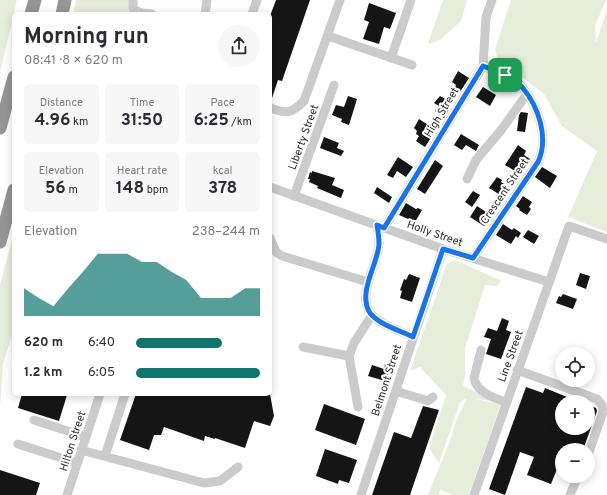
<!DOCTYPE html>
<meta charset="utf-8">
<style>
body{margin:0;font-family:Overpass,sans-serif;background:#f7f7f7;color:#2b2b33;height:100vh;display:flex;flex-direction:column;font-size:15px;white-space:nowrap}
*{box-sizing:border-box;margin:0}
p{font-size:13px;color:#7c7c81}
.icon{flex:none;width:22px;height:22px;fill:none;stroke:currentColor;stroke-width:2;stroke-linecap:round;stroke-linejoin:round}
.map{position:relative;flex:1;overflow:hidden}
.side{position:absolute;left:12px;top:12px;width:260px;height:384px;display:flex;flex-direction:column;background:#fff;border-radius:6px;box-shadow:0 2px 10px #0003}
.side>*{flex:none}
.tools{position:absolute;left:555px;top:347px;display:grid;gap:8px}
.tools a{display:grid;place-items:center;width:40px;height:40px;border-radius:50%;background:#fff;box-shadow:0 2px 10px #0003;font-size:20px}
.pin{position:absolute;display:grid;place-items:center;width:34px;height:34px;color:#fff;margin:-17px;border-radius:8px;box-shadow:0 2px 6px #0006}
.round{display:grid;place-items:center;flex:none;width:42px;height:42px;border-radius:21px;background:#f7f7f7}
.headline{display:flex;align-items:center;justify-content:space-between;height:68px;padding:0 12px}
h1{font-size:22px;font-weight:700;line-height:30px}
.metrics{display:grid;grid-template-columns:repeat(3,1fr);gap:6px;height:68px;padding:4px 12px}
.metrics div{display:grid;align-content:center;border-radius:6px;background:#f7f7f7;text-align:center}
.metrics b{font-size:17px;font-weight:700}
.metrics small{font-size:11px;font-weight:400}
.metrics p{font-size:11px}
.chart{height:112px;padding:8px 12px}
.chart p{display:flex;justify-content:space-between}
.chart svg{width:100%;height:72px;margin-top:4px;fill:#0f766e;opacity:.7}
ul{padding:0 12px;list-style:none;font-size:13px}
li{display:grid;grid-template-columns:64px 48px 1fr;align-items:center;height:30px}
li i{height:10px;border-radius:5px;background:#0f766e}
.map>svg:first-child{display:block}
.green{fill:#e7eddb}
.building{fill:#151515}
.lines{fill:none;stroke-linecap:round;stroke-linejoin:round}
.minor{stroke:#cbcbcb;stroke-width:9}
.highway{stroke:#959595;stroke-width:13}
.route-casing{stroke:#fff;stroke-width:8}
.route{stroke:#1a73e8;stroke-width:5}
.labels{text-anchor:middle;stroke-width:4;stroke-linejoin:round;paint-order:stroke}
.street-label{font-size:11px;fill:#2e2e2e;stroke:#fff}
</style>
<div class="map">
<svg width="607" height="495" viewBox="0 0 607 495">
<rect width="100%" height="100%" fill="#fff"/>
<g class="green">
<polygon points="0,0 17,0 0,72"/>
<polygon points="76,0 129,0 132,14 106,12 106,14 73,14"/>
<polygon points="443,0 467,0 461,21 440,40 428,44"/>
<polygon points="511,0 606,0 595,26 596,43 607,9 607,232 568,217 597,151 562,126 544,94 498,59 495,49"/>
<polygon points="14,232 14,328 3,364 0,407 0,285"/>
<polygon points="455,260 502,281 496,286 485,285 465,348 465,375 463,386 495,400 494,402 473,398 488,402 501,403 469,495 453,495 440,490 439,495 428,495 452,436 454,426 467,398 460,402 439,463 429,448 446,395 420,367 410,371 447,264"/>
</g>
<g class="building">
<polygon points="276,0 310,0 282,81 278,80 271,101 270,16"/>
<polygon points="369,3 396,13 390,29 384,27 379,44 363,39 369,22 364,20"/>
<polygon points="458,71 469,78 460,92 454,88 456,85 452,82"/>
<polygon points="483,87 496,95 490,106 476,97"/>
<polygon points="348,96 357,99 349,125 341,122 342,119 332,115 336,105 344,107"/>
<polygon points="440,96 445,99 443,103 450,108 444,118 435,111 439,106 434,103"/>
<polygon points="521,112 528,113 525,132 517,131 519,115"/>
<polygon points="419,119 436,130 425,147 416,141 419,136 416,134 417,131 414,128"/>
<polygon points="461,134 479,145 476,151 466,145 462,150 454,145"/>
<polygon points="324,137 339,143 337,148 344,151 341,156 320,148"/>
<polygon points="518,145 526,151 524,155 530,159 520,174 505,165"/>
<polygon points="398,157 413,167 406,177 397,171 393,178 387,175"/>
<polygon points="435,160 443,166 425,194 417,189"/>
<polygon points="542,167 557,176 550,188 535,177"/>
<polygon points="312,171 335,178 332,185 344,190 341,198 317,188 318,186 309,182 310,179 308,179 310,172 312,173"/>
<polygon points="497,177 502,180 501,182 509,187 502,196 489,188"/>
<polygon points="377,187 392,197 389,203 374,193"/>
<polygon points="473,191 480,195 472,207 465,202"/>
<polygon points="523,196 532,202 529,207 531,209 527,215 519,210 520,209 516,206"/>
<polygon points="406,203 416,209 418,208 422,210 415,222 399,215"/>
<polygon points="477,206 486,212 485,214 490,217 484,226 470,217"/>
<polygon points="503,224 512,230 514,228 521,233 518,238 516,236 511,244 496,235"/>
<polygon points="528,230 539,236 534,244 523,237"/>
<polygon points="580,273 590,276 586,289 576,285"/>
<polygon points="409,274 420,278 412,302 400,298 402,291 400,290 404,279 406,280"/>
<polygon points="563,294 577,299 573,309 556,303 559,296 561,297"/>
<polygon points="502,318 509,321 506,330 511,332 501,359 486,354 491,339 484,337 488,328 497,331"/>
<polygon points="385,364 392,366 385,381 368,376 372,365 384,369"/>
<polygon points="526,387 543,393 545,388 577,401 562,402 562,428 588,428 588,405 596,408 597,411 583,450 562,450 562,457 551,484 527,475 534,457 520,452 505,495 489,489"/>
<polygon points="22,394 67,395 59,421 18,408"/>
<polygon points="136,394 270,394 274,416 270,426 254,421 245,448 215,438 215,439 205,436 204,441 164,427 161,435 154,435 149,450 120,440"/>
<polygon points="324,404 365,419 356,445 315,430"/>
<polygon points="423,406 439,410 410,495 372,495 394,432 411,438"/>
<polygon points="325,449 357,460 349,483 339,480 338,484 316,476"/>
<polygon points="0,470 40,483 36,495 0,495"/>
</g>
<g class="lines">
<g class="minor">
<polyline points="133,0 133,8 136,11 142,13 152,14"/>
<polyline points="205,14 207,0"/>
<polyline points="252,14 257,0"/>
<polyline points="328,36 412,65"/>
<polyline points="391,58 411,0"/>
<path d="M270 108C287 114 291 114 304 101L340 0"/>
<polyline points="467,179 476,160 502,129 527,94"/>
<polyline points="270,187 443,249 549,282"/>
<polyline points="294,196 334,85"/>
<path d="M377 225C378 231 379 238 379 244 378 264 357 293 370 313 378 324 401 331 413 337"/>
<polyline points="384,228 483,66 486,17 492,0"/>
<polyline points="270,238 276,252 282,256 368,282"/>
<path d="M473 258 538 162C549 138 539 107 522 87 512 76 496 71 483 66"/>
<polyline points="303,347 349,356"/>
<path d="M481 350 474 378C476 392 494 398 506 402"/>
<polyline points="517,370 597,399 602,405 603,412 588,455"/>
<polyline points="396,391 428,401 433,397"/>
<polyline points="358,407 349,356 354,343 372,315"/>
<polyline points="34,420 86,437"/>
<polyline points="18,444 77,463"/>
<polyline points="81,450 204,483 220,481 238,467"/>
<polyline points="105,456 125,394"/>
<polyline points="67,495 100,394"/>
<polyline points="361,495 443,249"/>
<polyline points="474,495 569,226 607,239"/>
<polyline points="570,495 578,476"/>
</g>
<g class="highway">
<polyline points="31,14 35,0"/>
<polyline points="62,14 65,0"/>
<polyline points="0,128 14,77"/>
<polyline points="0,242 14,190"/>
</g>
</g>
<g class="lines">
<defs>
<path id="route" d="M483 66C496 71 512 76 522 87 539 107 549 138 538 162L473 258 443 249 413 337C401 331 378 324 370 313 357 293 378 264 379 244 379 238 378 231 377 225L384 228Z"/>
</defs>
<use href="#route" class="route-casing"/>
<use href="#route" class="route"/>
</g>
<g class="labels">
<g class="street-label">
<text transform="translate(441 112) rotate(-59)" y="4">High Street</text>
<text transform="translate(303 137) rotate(-70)" y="4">Liberty Street</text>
<text transform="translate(504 191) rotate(-56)" y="4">Crescent Street</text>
<text transform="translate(435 233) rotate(19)" y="4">Holly Street</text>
<text transform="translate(510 356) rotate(-70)" y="4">Line Street</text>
<text transform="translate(386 380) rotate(-72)" y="4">Belmont Street</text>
<text transform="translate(72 441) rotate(-72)" y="4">Hilton Street</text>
</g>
</g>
</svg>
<div class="tools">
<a><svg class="icon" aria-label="locate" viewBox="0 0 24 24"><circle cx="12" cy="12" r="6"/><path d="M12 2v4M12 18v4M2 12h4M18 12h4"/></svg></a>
<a>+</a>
<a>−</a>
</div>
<div class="pin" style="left:505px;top:75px;background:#1e9e55"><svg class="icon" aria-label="arrive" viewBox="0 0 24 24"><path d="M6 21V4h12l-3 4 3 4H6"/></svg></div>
<section class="side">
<div class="headline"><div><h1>Morning run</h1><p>08:41 · 8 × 620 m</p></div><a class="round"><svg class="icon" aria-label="share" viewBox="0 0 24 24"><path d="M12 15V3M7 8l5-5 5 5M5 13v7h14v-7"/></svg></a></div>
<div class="metrics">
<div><p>Distance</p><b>4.96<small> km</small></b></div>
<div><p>Time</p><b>31:50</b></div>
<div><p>Pace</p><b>6:25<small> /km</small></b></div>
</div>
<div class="metrics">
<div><p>Elevation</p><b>56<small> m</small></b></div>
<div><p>Heart rate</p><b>148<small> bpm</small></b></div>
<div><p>kcal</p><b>378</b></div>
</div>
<div class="chart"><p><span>Elevation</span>238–244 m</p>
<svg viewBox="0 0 160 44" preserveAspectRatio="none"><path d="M0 44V27L10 33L20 38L30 27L40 17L50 6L60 6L70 6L80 11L90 11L100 17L110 22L120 33L130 33L140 33L150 27L160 27V44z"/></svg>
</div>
<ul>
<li><b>620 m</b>6:40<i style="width:69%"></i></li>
<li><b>1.2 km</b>6:05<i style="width:100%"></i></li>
</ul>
</section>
</div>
